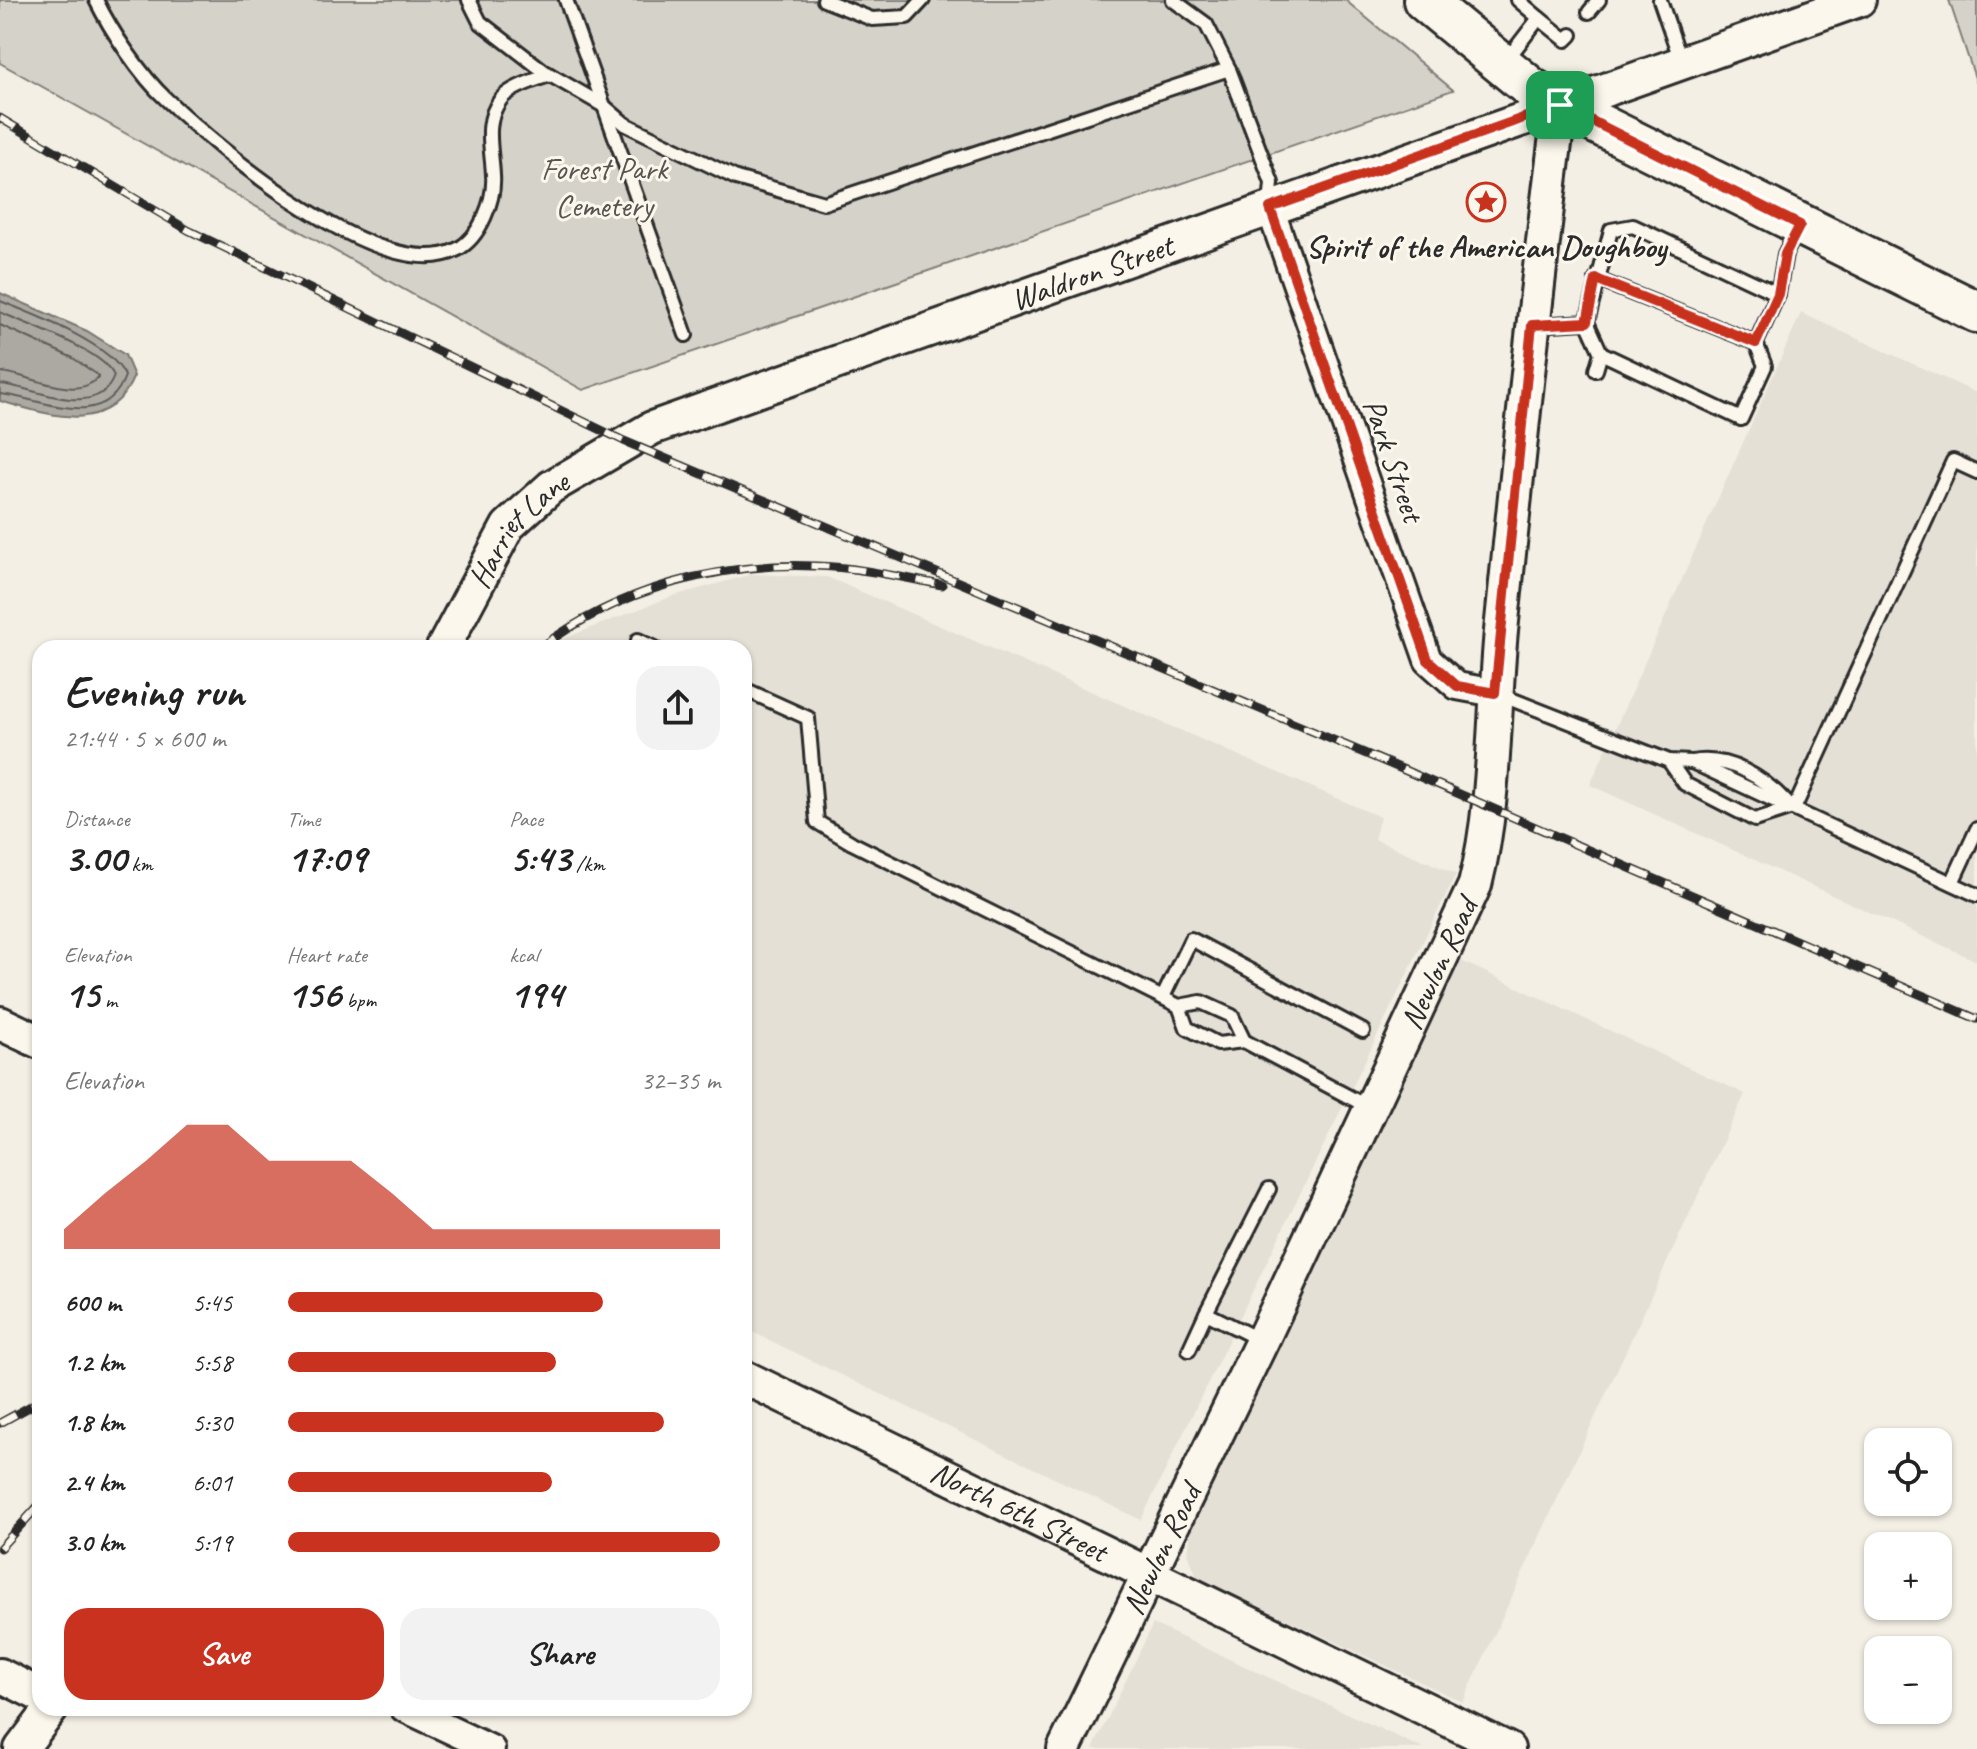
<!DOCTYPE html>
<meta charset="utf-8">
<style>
body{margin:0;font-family:Caveat,sans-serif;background:#f2f2f2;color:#222;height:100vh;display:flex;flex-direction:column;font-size:30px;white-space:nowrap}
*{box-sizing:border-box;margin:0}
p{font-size:26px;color:#767676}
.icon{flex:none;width:44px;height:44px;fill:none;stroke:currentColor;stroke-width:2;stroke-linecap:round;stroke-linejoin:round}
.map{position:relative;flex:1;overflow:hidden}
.sheet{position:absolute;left:32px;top:640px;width:720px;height:1076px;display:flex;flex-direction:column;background:#fff;border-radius:24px;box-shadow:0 2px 6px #0004}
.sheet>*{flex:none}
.controls{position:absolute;left:1864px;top:1428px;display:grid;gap:16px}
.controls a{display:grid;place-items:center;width:88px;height:88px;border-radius:16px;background:#fff;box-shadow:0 2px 6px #0004;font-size:40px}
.pin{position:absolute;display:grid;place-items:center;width:68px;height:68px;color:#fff;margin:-34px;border-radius:16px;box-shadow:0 4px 12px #0006}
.round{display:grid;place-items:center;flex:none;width:84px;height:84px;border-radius:24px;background:#f2f2f2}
.head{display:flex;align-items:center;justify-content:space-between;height:136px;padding:0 32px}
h1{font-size:44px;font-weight:700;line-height:60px}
.metrics{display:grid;grid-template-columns:repeat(3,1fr);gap:12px;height:136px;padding:8px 32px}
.metrics div{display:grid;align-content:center}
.metrics b{font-size:40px;font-weight:700}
.metrics small{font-size:22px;font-weight:400}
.metrics p{font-size:22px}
.chart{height:224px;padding:16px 32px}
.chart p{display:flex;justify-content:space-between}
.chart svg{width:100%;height:144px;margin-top:8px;fill:#c8321e;opacity:.7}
.cta{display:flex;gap:16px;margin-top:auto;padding:16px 32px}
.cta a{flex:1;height:92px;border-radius:24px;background:#c8321e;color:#fff;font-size:32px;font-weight:700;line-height:92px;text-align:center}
.cta a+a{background:#f2f2f2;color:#222}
ul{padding:0 32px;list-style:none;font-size:26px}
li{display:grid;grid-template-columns:128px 96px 1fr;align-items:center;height:60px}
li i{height:20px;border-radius:10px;background:#c8321e}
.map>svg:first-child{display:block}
.built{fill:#e4e0d6}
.green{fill:#d5d2c9;stroke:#807e7a;stroke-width:2}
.water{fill:#aca9a2;stroke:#787772;stroke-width:2}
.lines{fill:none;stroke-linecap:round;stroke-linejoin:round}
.shore{stroke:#5f5d5b;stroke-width:2}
.service-casing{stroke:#2b2b2b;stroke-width:18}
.minor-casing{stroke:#2b2b2b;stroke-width:32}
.tertiary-casing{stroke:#2b2b2b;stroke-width:38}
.primary-casing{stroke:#2b2b2b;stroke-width:46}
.service{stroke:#fbf7ec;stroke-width:12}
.minor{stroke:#fbf7ec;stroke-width:26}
.tertiary{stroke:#fbf7ec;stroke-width:32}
.primary{stroke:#fbf7ec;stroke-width:40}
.rail-casing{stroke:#2b2b2b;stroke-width:9}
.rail{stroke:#fbf7ec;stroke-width:6;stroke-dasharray:18;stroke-linecap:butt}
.route-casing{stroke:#fff;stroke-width:16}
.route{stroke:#c8321e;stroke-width:10}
.labels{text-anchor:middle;stroke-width:6;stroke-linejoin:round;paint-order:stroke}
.park-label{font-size:32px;fill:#565552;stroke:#fbf7ec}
.poi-label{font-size:32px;font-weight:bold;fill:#2b2b2b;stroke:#fbf7ec}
.street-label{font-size:32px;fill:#2b2b2b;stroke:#fbf7ec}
</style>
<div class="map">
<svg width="1977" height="1749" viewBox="0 0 1977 1749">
<rect width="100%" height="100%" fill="#f3efe4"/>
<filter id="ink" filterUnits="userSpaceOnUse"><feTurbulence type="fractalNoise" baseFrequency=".0125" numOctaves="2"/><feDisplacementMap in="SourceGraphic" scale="16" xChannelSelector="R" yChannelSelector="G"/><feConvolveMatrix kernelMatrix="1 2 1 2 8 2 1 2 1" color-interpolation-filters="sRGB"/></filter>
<g filter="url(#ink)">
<g class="built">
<polygon points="1801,313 1977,393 1977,961 1590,785"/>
<polygon points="752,574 827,577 1380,817 1374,839 1456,874 1141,1520 744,1328 744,648 554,648 565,638 673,596"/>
<polygon points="1455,958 1745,1094 1463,1702 1197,1577 1188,1553 1192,1525"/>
<polygon points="1153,1624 1424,1749 1093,1749"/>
</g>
<g class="green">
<polygon points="0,0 1345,0 1453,90 583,390 0,63"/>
<polygon points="1949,0 1977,0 1977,84"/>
</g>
<path class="water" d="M0 293 87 331 125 355 134 376C109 437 50 415 0 401Z"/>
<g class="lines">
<g class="shore">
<path d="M0 301C33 314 112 344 125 376 105 433 41 398 0 394"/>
<path d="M0 312C27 325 104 350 114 376 98 422 31 386 0 384"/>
<path d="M0 325 73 358 99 376C78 404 27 373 0 372"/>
</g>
<defs>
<g id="service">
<path d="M96 0C111 31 141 76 166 99 218 149 383 289 458 249 480 237 495 200 493 175 492 149 483 122 501 99 510 88 537 79 550 75"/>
<polyline points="469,0 480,22 545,72 604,106 625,124 736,178 824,203 1229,69"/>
<polyline points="566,0 686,335"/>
<polyline points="824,0 872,19 907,17 923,0"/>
<polyline points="1173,0 1206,24 1229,69 1272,183 1270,205"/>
<polyline points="1660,0 1681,61"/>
<polyline points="1589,12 1599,0"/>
<polyline points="1539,18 1566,40 1571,35"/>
<polyline points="1505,62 1539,18 1518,0"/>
<polyline points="1778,294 1785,254 1798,229"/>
<polyline points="1587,322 1601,353 1596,370"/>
<polyline points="1535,325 1587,322 1611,230 1633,226 1778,294 1756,343 1596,279"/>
<polyline points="1601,353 1741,419 1765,366 1756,343"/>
<polyline points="638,640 655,648"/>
<polyline points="744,689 808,718 817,822 852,843 1179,1006 1201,1002 1232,1016 1244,1041 1368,1107"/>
<polyline points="1498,694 1669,761 1692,762 1977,895"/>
<polyline points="1669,761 1685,784 1755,820 1792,808"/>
<path d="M1692 762C1727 755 1763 777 1787 803"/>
<polyline points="1794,809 1953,461 1977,472"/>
<polyline points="1952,883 1977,829"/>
<polyline points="1163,997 1191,939 1363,1031"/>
<polyline points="1179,1006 1187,1028 1218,1044 1244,1041"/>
<polyline points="1262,1341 1206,1313 1269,1189"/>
<polyline points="1189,1350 1206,1313"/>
</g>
<g id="minor">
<polyline points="1270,208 1428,660 1457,686 1495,693"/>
<polyline points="404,1708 491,1749"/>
</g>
<g id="tertiary">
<path id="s1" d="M443 648 508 526 551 487 652 428 1859 0"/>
<polyline points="0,1023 40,1042"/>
<path id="s2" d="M744 1377 1508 1749"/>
<polyline points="0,1675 40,1695"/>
<polyline points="21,1749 52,1708"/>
<path id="s3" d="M1064 1749 1262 1341 1475 885C1496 802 1493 716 1501 631 1519 456 1537 280 1560 105"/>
</g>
<polyline id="primary" points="1424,0 1532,89 1560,105 1977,312"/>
</defs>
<use href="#service" class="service-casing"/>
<use href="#minor" class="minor-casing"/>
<use href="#tertiary" class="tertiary-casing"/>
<use href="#primary" class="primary-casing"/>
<use href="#service" class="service"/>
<use href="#minor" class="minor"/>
<use href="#tertiary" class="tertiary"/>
<use href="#primary" class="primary"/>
<defs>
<g id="rail">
<polyline points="0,118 188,230 624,441 1402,769 1977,1019"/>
<path d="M540 648C619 589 718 562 815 566 857 567 900 577 942 585"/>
<polyline points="0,1423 40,1401"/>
<polyline points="0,1548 40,1504"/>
</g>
</defs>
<use href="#rail" class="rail-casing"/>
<use href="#rail" class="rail"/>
</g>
</g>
<g class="lines" filter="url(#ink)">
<defs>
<polygon id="route" points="1560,105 1800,225 1785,254 1778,294 1756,343 1596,279 1587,322 1532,325 1495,693 1457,686 1428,660 1270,208"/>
</defs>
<use href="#route" class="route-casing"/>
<use href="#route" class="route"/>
</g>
<defs>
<symbol id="sight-ring" viewBox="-11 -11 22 22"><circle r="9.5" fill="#fbf7ec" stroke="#c8321e" stroke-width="1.5"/><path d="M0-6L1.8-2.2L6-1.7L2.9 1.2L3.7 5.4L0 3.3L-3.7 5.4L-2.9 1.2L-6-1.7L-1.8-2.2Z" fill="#c8321e"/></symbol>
</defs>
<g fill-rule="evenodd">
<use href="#sight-ring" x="1464" y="180" width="44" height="44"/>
</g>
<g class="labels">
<g class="park-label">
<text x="604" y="179">Forest Park<tspan x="604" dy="37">Cemetery</tspan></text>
</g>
<g class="poi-label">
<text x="1486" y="257">Spirit of the American Doughboy</text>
</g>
<g class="street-label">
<text dy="11" stroke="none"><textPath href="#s1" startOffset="780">Waldron Street</textPath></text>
<text transform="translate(1394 460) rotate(71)" y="11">Park Street</text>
<text dy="11" stroke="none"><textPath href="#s1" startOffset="142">Harriet Lane</textPath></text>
<text dy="11" stroke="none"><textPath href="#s3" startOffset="870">Newlon Road</textPath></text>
<text dy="11" stroke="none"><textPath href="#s2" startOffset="306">North 6th Street</textPath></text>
<text dy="11" stroke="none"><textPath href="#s3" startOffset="222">Newlon Road</textPath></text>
</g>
</g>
</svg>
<div class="controls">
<a><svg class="icon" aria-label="locate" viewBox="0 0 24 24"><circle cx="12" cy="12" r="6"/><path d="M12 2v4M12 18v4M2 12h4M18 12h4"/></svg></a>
<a>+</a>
<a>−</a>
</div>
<div class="pin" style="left:1560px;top:105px;background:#1e9e55"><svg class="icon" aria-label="arrive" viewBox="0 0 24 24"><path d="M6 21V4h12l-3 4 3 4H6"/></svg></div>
<section class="sheet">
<div class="head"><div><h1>Evening run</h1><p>21:44 · 5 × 600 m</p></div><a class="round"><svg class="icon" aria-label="share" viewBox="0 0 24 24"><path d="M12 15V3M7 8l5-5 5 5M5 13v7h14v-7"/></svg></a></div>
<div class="metrics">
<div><p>Distance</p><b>3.00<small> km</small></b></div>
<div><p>Time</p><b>17:09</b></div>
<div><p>Pace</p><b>5:43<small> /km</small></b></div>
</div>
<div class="metrics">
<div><p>Elevation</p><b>15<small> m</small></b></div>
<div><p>Heart rate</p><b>156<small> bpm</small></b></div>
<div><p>kcal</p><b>194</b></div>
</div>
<div class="chart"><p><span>Elevation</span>32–35 m</p>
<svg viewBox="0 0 160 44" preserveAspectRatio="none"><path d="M0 44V38L10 27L20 17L30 6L40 6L50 17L60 17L70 17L80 27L90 38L100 38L110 38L120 38L130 38L140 38L150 38L160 38V44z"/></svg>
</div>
<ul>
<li><b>600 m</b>5:45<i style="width:73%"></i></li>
<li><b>1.2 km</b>5:58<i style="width:62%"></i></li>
<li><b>1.8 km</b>5:30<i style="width:87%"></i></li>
<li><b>2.4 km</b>6:01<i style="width:61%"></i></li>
<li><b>3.0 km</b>5:19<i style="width:100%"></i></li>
</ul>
<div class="cta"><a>Save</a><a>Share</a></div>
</section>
</div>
